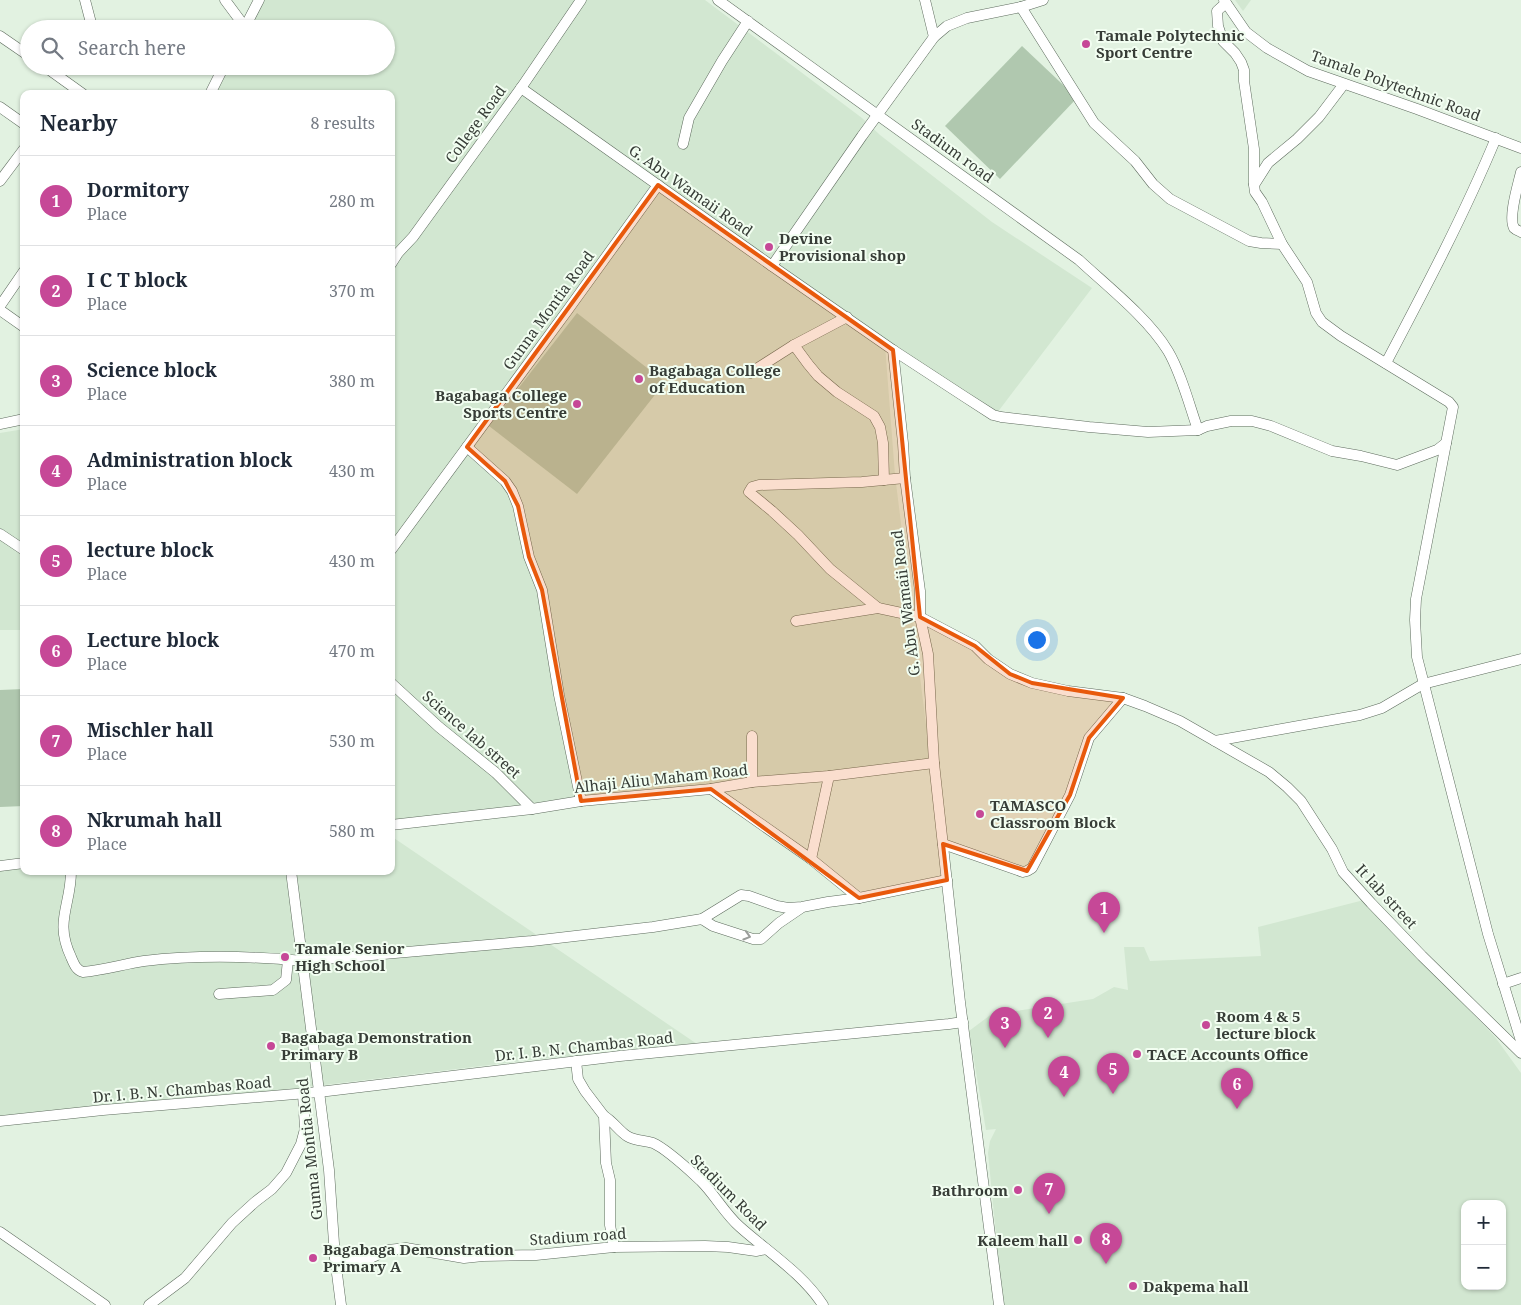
<!DOCTYPE html>
<meta charset="utf-8">
<style>
:root{--surface:#fff;--page:#f2f2f3;--text:#1f2937;--muted:#747a83;--line:#e0e1e3;--accent:#c64897}
body{margin:0;font-family:"Noto Serif",serif;background:var(--page);color:var(--text)}
.controls{position:absolute;right:15px;bottom:15px;display:grid;overflow:hidden;border-radius:10px;box-shadow:0 1px 4px #0004}
.controls button{width:45px;height:45px;display:grid;place-items:center;padding:0;border:0;border-bottom:1px solid var(--line);background:var(--surface);color:var(--text);font:25px sans-serif}
.you{position:absolute;left:1036px;top:639px;width:18px;height:18px;margin:-12px;border:4px solid #fff;border-radius:50%;background:#1a73e8;box-shadow:0 0 0 8px #1a73e833}
.badge{display:grid;place-items:center;width:32px;height:32px;border-radius:50%;background:var(--accent);color:#fff;font-size:16px;font-weight:700}
.pin{position:absolute;translate:-50% -41px;filter:drop-shadow(0 1px 2px #0008)}
.pin::after{content:'';position:absolute;top:26px;width:18px;height:15px;background:inherit;clip-path:polygon(0 0,100% 0,50% 100%)}
.list{margin:0;padding:0;list-style:none}
h2{display:flex;justify-content:space-between;align-items:center;height:65px;margin:0;padding:0 20px;font-size:21px}
h2 small{font-size:16px;font-weight:400;color:var(--muted)}
.list li{display:grid;grid-template-columns:32px 1fr auto;gap:15px;align-items:center;box-sizing:border-box;height:90px;padding:0 20px;border-top:1px solid var(--line)}
.list b{display:block;font-size:19px;white-space:nowrap}
.list p{margin:0;font-size:16px;white-space:nowrap;color:var(--muted)}
.list em{font-size:16px;font-style:normal;color:var(--muted)}
.icon{flex:none;width:28px;height:28px;fill:none;stroke:currentColor;stroke-width:2;stroke-linecap:round;stroke-linejoin:round}
.map{position:relative;flex:none;width:1521px;height:1305px;overflow:hidden}
.search{position:absolute;background:var(--surface);box-shadow:0 1px 4px #0004;left:20px;top:20px;width:375px;height:55px;display:flex;align-items:center;gap:12px;box-sizing:border-box;padding:0 18px;border-radius:28px;color:var(--muted);font-size:19px}
.panel{position:absolute;background:var(--surface);box-shadow:0 1px 4px #0004;left:20px;top:90px;width:375px;height:785px;border-radius:10px}
.map>svg:first-child{display:block}
.built{fill:#d2e7d1;fill-rule:evenodd}
.green{fill:#b0c8af}
.lines{fill:none;stroke-linecap:round;stroke-linejoin:round}
.minor-casing{stroke:#5d6b5d;stroke-width:11}
.minor{stroke:#fff;stroke-width:10}
.oneway{stroke:#9b9e9b}
.marked{fill:#e8590c;fill-opacity:0.2;stroke:#e8590c;stroke-width:4;stroke-linejoin:round}
.poi-dot{fill:#c64897;stroke:#f2fef1;stroke-width:2}
.labels{text-anchor:middle;dominant-baseline:central;stroke-width:4;stroke-linejoin:round;paint-order:stroke}
.poi-label{font-size:15px;font-weight:bold;fill:#373d37;stroke:#f2fef1;text-anchor:start}
.street-label{font-size:15px;fill:#373d37;stroke:#f2fef1}
</style>
<div class="map">
<svg width="1521" height="1305" viewBox="0 0 1521 1305">
<rect width="100%" height="100%" fill="#e2f2e1"/>
<!-- built -->
<g class="built">
<path d="M262,0H705L862,118L880,135L992,222L1092,288L997,413L885,345L895,475L930,757L921,763L391,821V94H212L226,66H386V29H247Z"/>
<path d="M1235,0H1251L1243,11Z"/>
<path d="M24,429V630H0V433Z"/>
<path d="M391,836L697,1044L530,1060L274,1091L0,1117V869L24,866V871H391Z"/>
<path d="M1364,900L1495,1037L1521,1073V1305H1003L988,1153L990,1141L996,1129L986,1130L969,1031L993,1013L1009,1012L1093,999L1114,987L1128,990L1124,947H1144L1150,961L1261,956L1258,927ZM1465,1204H1502V1286H1465Z"/>
</g>
<!-- green -->
<g class="green">
<path d="M1022,46L1077,98L1000,179L945,126Z"/>
<path d="M577,313L665,382L577,494L489,426Z"/>
<path d="M24,689V806L0,807V690Z"/>
</g>
<g class="lines">
<defs>
<g id="minor">
<path d="M85,0L91,23L87,29"/>
<path d="M225,0L245,27"/>
<path d="M718,0L1079,260C1107,286 1148,318 1168,351C1181,373 1189,404 1198,430"/>
<path d="M925,0L934,37"/>
<path d="M1224,0L1246,32L1267,48L1308,71L1417,109L1521,148"/>
<path d="M1226,3L1217,11L1218,26L1223,41L1235,53L1241,62L1244,70V81L1254,149V184"/>
<path d="M1021,7L1094,123L1135,161L1153,184L1170,199L1249,241L1261,243L1282,244"/>
<path d="M244,29L259,0"/>
<path d="M0,36L29,56"/>
<path d="M44,66L83,94"/>
<path d="M1344,84L1319,117L1297,139L1268,163L1254,185L1255,192L1262,202L1282,244L1307,282L1316,313L1322,322L1341,336L1449,402L1453,407L1416,599L1415,620L1417,657L1488,934L1521,1041"/>
<path d="M521,88L772,266L893,350L903,443L905,478L920,591V617L928,654L934,763L960,1002L999,1305"/>
<path d="M210,94L224,66"/>
<path d="M0,107L24,124"/>
<path d="M683,144L689,118L722,61L748,21"/>
<path d="M1521,172C1518,185 1508,217 1514,228C1516,230 1519,231 1521,232"/>
<path d="M0,181L24,149"/>
<path d="M391,264L398,253L413,237L521,88L581,0"/>
<path d="M772,266L862,136L934,37L947,26L967,18L1021,7L1043,0"/>
<path d="M0,306L24,271"/>
<path d="M0,310L24,327"/>
<path d="M847,317L794,345L808,364L818,376L837,392L874,416L880,427L883,443L884,480"/>
<path d="M893,350L965,397L993,415L1001,417L1089,427L1148,432L1198,430L1207,426L1231,421H1252L1271,426L1332,451L1361,456L1397,465L1437,450L1446,443"/>
<path d="M1386,363C1425,289 1464,215 1496,138"/>
<path d="M750,373L794,345"/>
<path d="M0,424L24,419"/>
<path d="M467,447L505,481L512,491L518,506L529,557L542,590L559,695L581,801"/>
<path d="M0,534L24,550"/>
<path d="M391,550L567,311L658,185"/>
<path d="M878,608L830,569L798,535L772,511L749,492L752,487L759,485L862,482L905,478"/>
<path d="M796,621L878,608L920,617L975,646L988,659L1010,674L1032,683L1068,691L1123,698L1145,706L1180,721L1269,772L1287,787L1301,801L1332,849L1343,872L1371,903L1422,956L1521,1053"/>
<path d="M391,683L439,727L496,773L532,809"/>
<path d="M752,736V782"/>
<path d="M1215,741L1360,715L1382,708L1423,684L1521,659"/>
<path d="M711,789L811,859L859,898"/>
<path d="M391,825L532,809L581,801L711,789L752,782L829,776L934,763"/>
<path d="M943,844L1023,872L1027,871L1032,868L1070,795L1089,738L1123,698"/>
<path d="M811,859L829,776"/>
<path d="M0,866L24,863"/>
<path d="M71,871C71,906 54,921 71,957C74,964 76,970 83,972C104,970 124,964 144,961C196,955 251,956 303,961L532,941L653,927L702,919L741,895L749,896L777,906L788,908L802,907L828,902L859,898L947,880"/>
<path d="M291,871L329,1170L335,1258L341,1305"/>
<path d="M702,919L713,926L753,939H761L779,923L801,908"/>
<path d="M1503,984L1521,978"/>
<path d="M219,994L273,990L286,980L288,960"/>
<path d="M576,1061L578,1079L585,1091L604,1116L606,1163L610,1180V1225L614,1247"/>
<path d="M604,1116C613,1121 619,1131 627,1136C635,1141 644,1140 653,1143C667,1149 689,1170 701,1181C715,1195 725,1214 740,1227C768,1252 802,1273 823,1305"/>
<path d="M0,1121L103,1110L319,1092L620,1056L949,1024L963,1022"/>
<path d="M0,1232L105,1305"/>
<path d="M335,1258L364,1261L388,1250L406,1248L464,1258L483,1256L536,1255L614,1247L705,1246L728,1247L756,1251L766,1249"/>
<path d="M149,1305L185,1278L232,1223L255,1202L272,1189L286,1173L301,1144L305,1129L303,1094"/>
</g>
</defs>
<!-- minor casing -->
<use href="#minor" class="minor-casing"/>
<!-- minor -->
<use href="#minor" class="minor"/>
</g>
<!-- one-way arrows -->
<defs><path id="oneway-chevron" d="M-2-3.5L2.5 0L-2 3.5" fill="none" stroke-width="1.6" stroke-linecap="round" stroke-linejoin="round" transform="scale(1.25)"/></defs>
<use class="oneway" href="#oneway-chevron" transform="translate(747 936) rotate(17)"/>
<!-- marked area -->
<path class="marked" d="M658,185L893,350L920,617L975,646L1010,674L1032,683L1123,698L1089,738L1070,795L1027,871L943,844L947,880L859,898L711,789L581,801L542,590L529,557L518,506L505,481L467,447Z"/>
<!-- markers -->
<g class="poi-dot">
<circle cx="1086" cy="44" r="5"/>
<circle cx="769" cy="247" r="5"/>
<circle cx="639" cy="379" r="5"/>
<circle cx="577" cy="404" r="5"/>
<circle cx="980" cy="814" r="5"/>
<circle cx="285" cy="957" r="5"/>
<circle cx="1206" cy="1025" r="5"/>
<circle cx="271" cy="1046" r="5"/>
<circle cx="1137" cy="1054" r="5"/>
<circle cx="1018" cy="1190" r="5"/>
<circle cx="1078" cy="1240" r="5"/>
<circle cx="313" cy="1258" r="5"/>
<circle cx="1133" cy="1286" r="5"/>
</g>
<g class="labels">
<!-- poi labels -->
<g class="poi-label">
<text x="1096" y="35">Tamale Polytechnic<tspan x="1096" dy="17">Sport Centre</tspan></text>
<text x="779" y="238">Devine<tspan x="779" dy="17">Provisional shop</tspan></text>
<text x="649" y="370">Bagabaga College<tspan x="649" dy="17">of Education</tspan></text>
<text x="567" y="395" text-anchor="end">Bagabaga College<tspan x="567" dy="17">Sports Centre</tspan></text>
<text x="990" y="805">TAMASCO<tspan x="990" dy="17">Classroom Block</tspan></text>
<text x="295" y="948">Tamale Senior<tspan x="295" dy="17">High School</tspan></text>
<text x="1216" y="1016">Room 4 &amp; 5<tspan x="1216" dy="17">lecture block</tspan></text>
<text x="281" y="1037">Bagabaga Demonstration<tspan x="281" dy="17">Primary B</tspan></text>
<text x="1147" y="1054">TACE Accounts Office</text>
<text x="1008" y="1190" text-anchor="end">Bathroom</text>
<text x="1068" y="1240" text-anchor="end">Kaleem hall</text>
<text x="323" y="1249">Bagabaga Demonstration<tspan x="323" dy="17">Primary A</tspan></text>
<text x="1143" y="1286">Dakpema hall</text>
</g>
<!-- street labels -->
<g class="street-label">
<text transform="translate(1396 85) rotate(20)">Tamale Polytechnic Road</text>
<text transform="translate(475 124) rotate(-54)">College Road</text>
<text transform="translate(953 150) rotate(36)">Stadium road</text>
<text transform="translate(691 190) rotate(35)">G. Abu Wamaii Road</text>
<text transform="translate(548 310) rotate(-54)">Gunna Montia Road</text>
<text transform="translate(905 603) rotate(-97)">G. Abu Wamaii Road</text>
<text transform="translate(472 734) rotate(41)">Science lab street</text>
<text transform="translate(661 778) rotate(-6)">Alhaji Aliu Maham Road</text>
<text transform="translate(1387 896) rotate(47)">It lab street</text>
<text transform="translate(584 1046) rotate(-6)">Dr. I. B. N. Chambas Road</text>
<text transform="translate(182 1089) rotate(-5)">Dr. I. B. N. Chambas Road</text>
<text transform="translate(309 1149) rotate(-96)">Gunna Montia Road</text>
<text transform="translate(729 1192) rotate(45)">Stadium Road</text>
<text transform="translate(578 1236) rotate(-4)">Stadium road</text>
</g>
</g>
</svg>
<div class="controls">
<button>+</button>
<button>−</button>
</div>
<div class="you"></div>
<div class="pin badge" style="left:1104px;top:933px">1</div>
<div class="pin badge" style="left:1048px;top:1038px">2</div>
<div class="pin badge" style="left:1005px;top:1048px">3</div>
<div class="pin badge" style="left:1064px;top:1097px">4</div>
<div class="pin badge" style="left:1113px;top:1094px">5</div>
<div class="pin badge" style="left:1237px;top:1109px">6</div>
<div class="pin badge" style="left:1049px;top:1214px">7</div>
<div class="pin badge" style="left:1106px;top:1264px">8</div>
<div class="search"><svg class="icon" aria-label="search" viewBox="0 0 24 24"><circle cx="10" cy="10" r="6"/><path d="M15 15l6 6"/></svg>Search here</div>
<section class="panel">
<h2>Nearby<small>8 results</small></h2>
<ul class="list">
<li><span class="badge">1</span><div><b>Dormitory</b><p>Place</p></div><em>280 m</em></li>
<li><span class="badge">2</span><div><b>I C T block</b><p>Place</p></div><em>370 m</em></li>
<li><span class="badge">3</span><div><b>Science block</b><p>Place</p></div><em>380 m</em></li>
<li><span class="badge">4</span><div><b>Administration block</b><p>Place</p></div><em>430 m</em></li>
<li><span class="badge">5</span><div><b>lecture block</b><p>Place</p></div><em>430 m</em></li>
<li><span class="badge">6</span><div><b>Lecture block</b><p>Place</p></div><em>470 m</em></li>
<li><span class="badge">7</span><div><b>Mischler hall</b><p>Place</p></div><em>530 m</em></li>
<li><span class="badge">8</span><div><b>Nkrumah hall</b><p>Place</p></div><em>580 m</em></li>
</ul>
</section>
</div>
